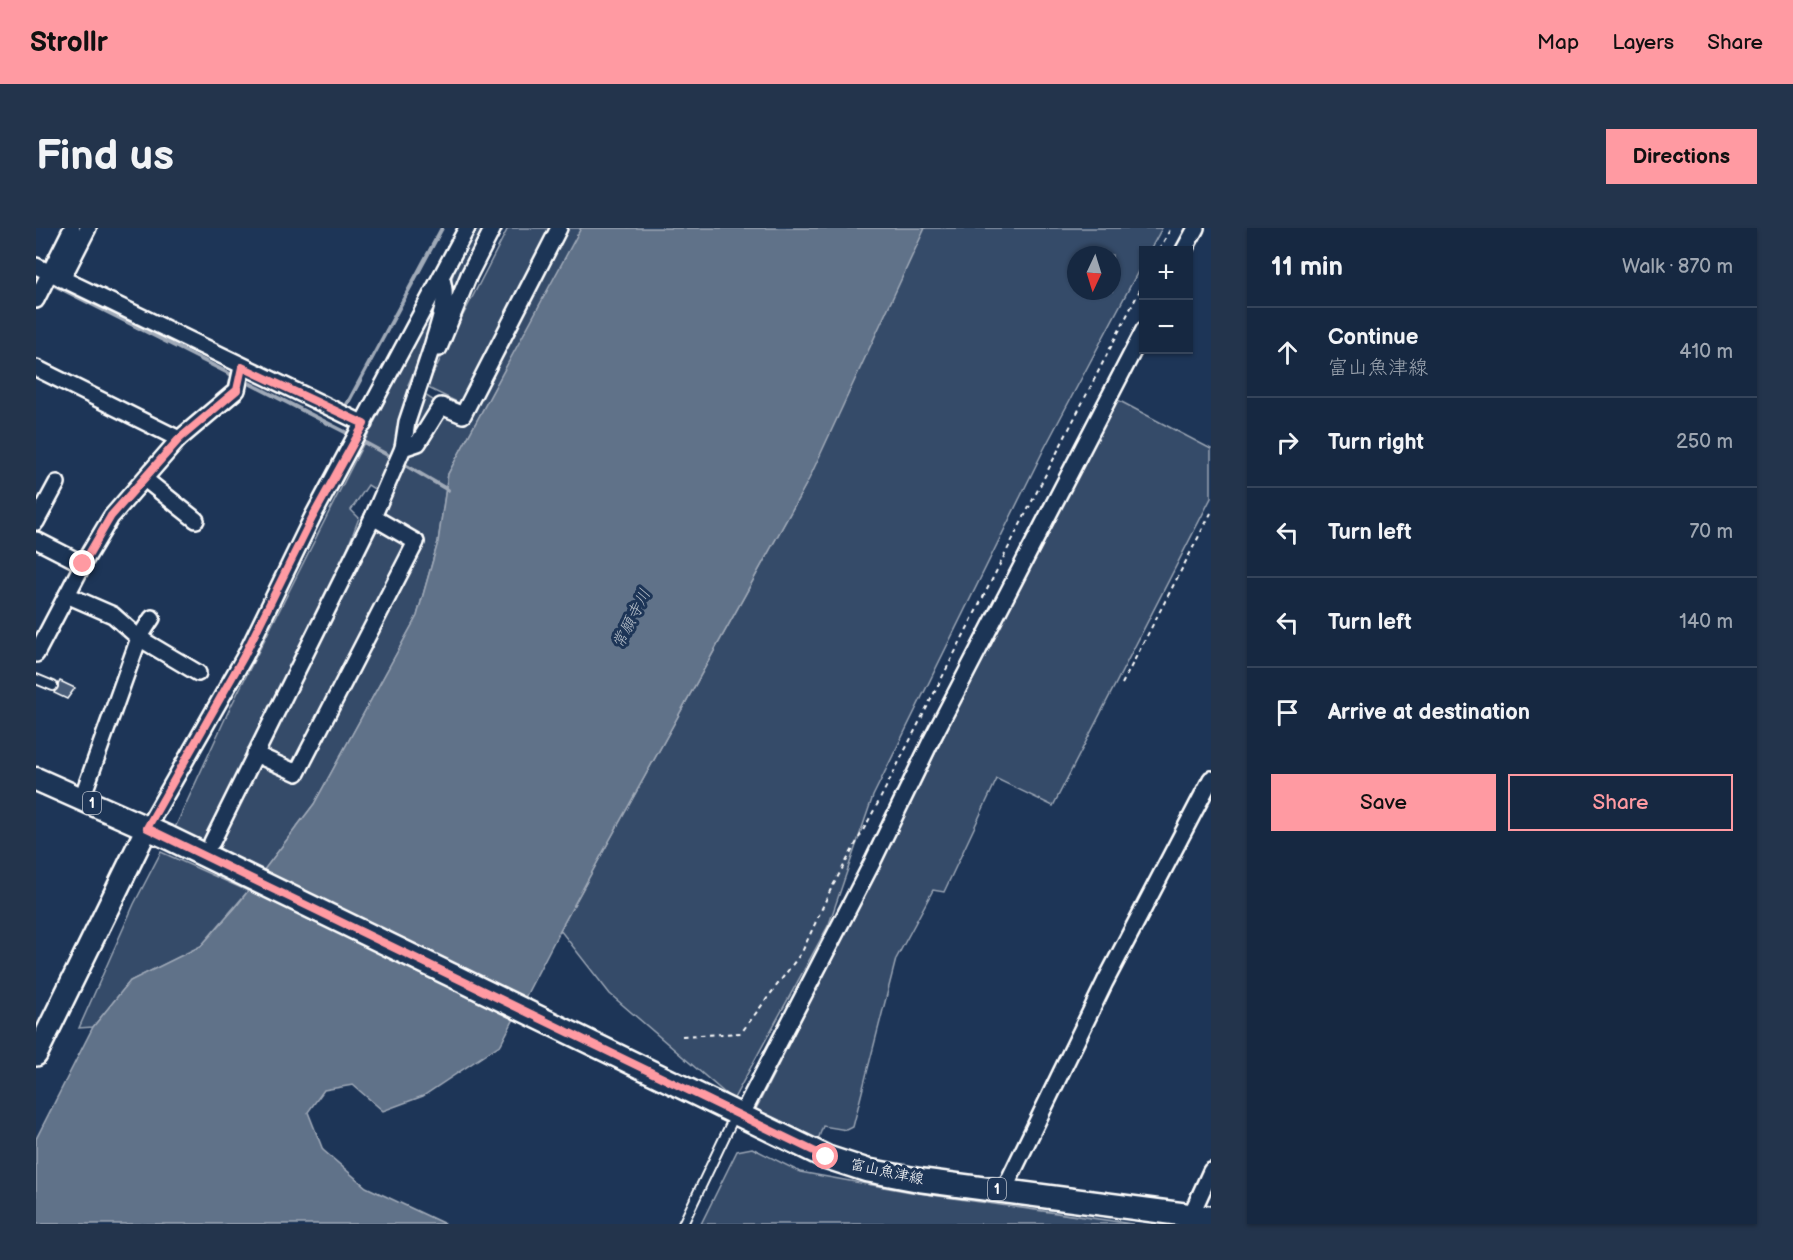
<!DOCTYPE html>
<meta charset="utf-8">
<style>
:root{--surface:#162841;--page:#23344c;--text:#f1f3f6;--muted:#9ea6b1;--line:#35445a;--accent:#ff9aa2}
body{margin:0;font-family:"Balsamiq Sans","Klee One",sans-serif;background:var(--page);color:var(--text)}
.controls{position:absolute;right:18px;top:18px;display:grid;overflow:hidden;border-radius:0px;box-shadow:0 2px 4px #0004}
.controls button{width:54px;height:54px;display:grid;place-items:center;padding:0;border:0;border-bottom:2px solid var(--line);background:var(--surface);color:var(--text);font:30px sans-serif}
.compass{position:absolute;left:1031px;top:18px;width:54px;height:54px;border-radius:50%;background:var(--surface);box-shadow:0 2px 4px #0004;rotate:184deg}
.stop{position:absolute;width:18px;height:18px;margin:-14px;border:4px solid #ff9aa2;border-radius:50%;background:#fff}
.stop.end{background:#ff9aa2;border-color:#fff;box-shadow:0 2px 6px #0008}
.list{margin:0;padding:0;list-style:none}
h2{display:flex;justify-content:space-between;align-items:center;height:78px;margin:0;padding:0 24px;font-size:26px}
h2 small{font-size:20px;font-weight:400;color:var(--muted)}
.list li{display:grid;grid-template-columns:39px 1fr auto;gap:18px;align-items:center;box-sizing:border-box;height:90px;padding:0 24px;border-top:2px solid var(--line)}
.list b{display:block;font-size:22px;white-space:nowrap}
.list p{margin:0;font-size:20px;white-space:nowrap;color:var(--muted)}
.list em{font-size:20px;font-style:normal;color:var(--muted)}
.actions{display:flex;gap:12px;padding:18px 24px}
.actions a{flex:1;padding:14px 0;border:2px solid var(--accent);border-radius:0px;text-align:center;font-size:21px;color:var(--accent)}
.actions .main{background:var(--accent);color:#111}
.icon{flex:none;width:33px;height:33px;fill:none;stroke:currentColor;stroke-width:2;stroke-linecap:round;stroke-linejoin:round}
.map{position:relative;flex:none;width:1175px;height:996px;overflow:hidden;border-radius:0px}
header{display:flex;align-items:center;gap:36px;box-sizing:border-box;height:84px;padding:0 30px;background:var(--accent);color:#111}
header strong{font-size:28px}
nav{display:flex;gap:33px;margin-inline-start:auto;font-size:21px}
.intro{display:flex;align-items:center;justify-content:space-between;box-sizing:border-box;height:144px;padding:0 36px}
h1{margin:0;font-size:42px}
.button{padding:15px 27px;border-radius:0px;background:var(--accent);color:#111;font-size:21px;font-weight:700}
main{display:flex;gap:36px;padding:0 36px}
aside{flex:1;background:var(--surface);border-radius:0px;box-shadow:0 2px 4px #0004}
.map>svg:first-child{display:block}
.green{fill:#364b69;stroke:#9aa5b4;stroke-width:1.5;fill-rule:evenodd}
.water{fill:#617289;stroke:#a0aab8;stroke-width:1.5}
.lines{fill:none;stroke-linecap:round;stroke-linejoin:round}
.stream{stroke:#a0aab8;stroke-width:4}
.building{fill:#4a5d79;stroke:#fff;stroke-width:1.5}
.lane-casing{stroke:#fff;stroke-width:12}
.street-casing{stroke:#fff;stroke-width:20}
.secondary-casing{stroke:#fff;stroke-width:26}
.primary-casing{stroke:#fff;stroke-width:27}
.path{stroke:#fff;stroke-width:2;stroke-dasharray:4.5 4.5;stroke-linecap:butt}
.lane{stroke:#1d3557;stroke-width:8}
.street{stroke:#1d3557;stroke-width:15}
.secondary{stroke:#1d3557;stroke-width:21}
.primary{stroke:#1d3557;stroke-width:22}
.route{stroke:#ff9aa2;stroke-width:8}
.labels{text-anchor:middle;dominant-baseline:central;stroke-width:6;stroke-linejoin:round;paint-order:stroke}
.shield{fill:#1d3557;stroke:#bbc2cd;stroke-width:1.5}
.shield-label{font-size:14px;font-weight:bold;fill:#fff}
.street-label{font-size:15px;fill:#fff;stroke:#1d3557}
.water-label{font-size:16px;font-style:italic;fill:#b8c0ca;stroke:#1d3557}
</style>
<header>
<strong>Strollr</strong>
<nav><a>Map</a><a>Layers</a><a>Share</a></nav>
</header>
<div class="intro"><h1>Find us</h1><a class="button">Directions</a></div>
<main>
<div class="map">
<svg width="1175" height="996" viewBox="0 0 1175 996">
<rect width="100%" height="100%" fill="#1d3557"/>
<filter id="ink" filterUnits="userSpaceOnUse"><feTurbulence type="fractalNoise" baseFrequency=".0167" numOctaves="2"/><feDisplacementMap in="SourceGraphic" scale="12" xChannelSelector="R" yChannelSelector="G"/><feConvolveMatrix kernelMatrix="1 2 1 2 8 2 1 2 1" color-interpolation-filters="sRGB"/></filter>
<g filter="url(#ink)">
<!-- green -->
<g class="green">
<path d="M439,0H453L405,100L418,42Z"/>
<path d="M472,0H517L425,176L390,159Z"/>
<path d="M529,0H546L412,246L402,314L381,388L278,576L225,646L182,623L222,534L264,551L388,309L345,285L351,269L332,257L315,282L323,290L297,358L166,616L138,602L193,482L402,68L394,106L372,157L428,191Z"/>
<path d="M888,0H1126L1114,22H1108L1107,34L1008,221L837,568L793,696L697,872L574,766L524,702L769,258ZM1040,27H1076V63H1040Z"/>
<path d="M1078,170L1175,221V270L1017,578L961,551L908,664L897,662L860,731L817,899L811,902L787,898L780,917L717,887Z"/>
<path d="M339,301L373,319L261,539L225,523Z"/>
<path d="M125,624L212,663L165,718L94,753L57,799L43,800L98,676Z"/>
<path d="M716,920L764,944L875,964L1097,996H665L701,923Z"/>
</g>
<!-- water -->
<path class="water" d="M545,0H889L773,251L524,702L465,816L387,868L347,883L317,857L288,862L272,884L287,922L330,959L409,996H0V911L57,799L94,753L165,718L199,680L278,576L381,388L402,314L412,246Z"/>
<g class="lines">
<!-- stream -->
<g class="stream">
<path d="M14,55L200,149"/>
<path d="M207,152L315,207"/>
<path d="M308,182L406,0"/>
<path d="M322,211L357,230"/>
<path d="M364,234L412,262"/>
</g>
</g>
<!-- building -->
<path class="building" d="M24,453L39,460L31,471L18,465Z"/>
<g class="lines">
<defs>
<g id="lane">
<path d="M0,451L17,458"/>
<path d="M647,996L699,887"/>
</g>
<g id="street">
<path d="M1148,22L1160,0"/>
<path d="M0,38L328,196"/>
<path d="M405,49C414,71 402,96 396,119L403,120L433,47L457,0"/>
<path d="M26,51L52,0"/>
<path d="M0,72L36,0"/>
<path d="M0,140L143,211"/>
<path d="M367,220L371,194L396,119"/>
<path d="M110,252L160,292"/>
<path d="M337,289L367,220L382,215L405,178L427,187L523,0"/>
<path d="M0,294L21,255"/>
<path d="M0,312L47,336"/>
<path d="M31,367L77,387L103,410L162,445"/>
<path d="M0,426L47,336L75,289L143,211L201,162L206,139"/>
<path d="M46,570L103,410L116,390"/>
<path d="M111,600L209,428L276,290L431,0"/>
<path d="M176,614L337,289L380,314L261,545L219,526"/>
<path d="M704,890L836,635L895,513L1108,102"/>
<path d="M968,962L1069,754L1175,551"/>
<path d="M1155,987L1175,943"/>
</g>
<path id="secondary" d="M0,827L111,600"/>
<path id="primary" d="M0,551L131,609L790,929L830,942L883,952L1175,990"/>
</defs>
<!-- lane casing -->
<use href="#lane" class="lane-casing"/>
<!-- street casing -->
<use href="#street" class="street-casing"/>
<!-- secondary casing -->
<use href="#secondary" class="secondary-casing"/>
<!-- primary casing -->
<use href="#primary" class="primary-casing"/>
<!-- path -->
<g class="path">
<path d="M1123,22L1135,0"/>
<path d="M1086,456L1175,285"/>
<path d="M646,808L705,805L766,724L794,663L842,575L1108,54"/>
</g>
<!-- lane -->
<use href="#lane" class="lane"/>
<!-- street -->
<use href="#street" class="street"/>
<!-- secondary -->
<use href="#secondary" class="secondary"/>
<!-- primary -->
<use href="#primary" class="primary"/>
</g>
</g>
<g class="lines" filter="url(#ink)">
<!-- route -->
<path class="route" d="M47,336L75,288L143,211L201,162L206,139L328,196L276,290L208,428L111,600L790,929"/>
</g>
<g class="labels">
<!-- shield labels -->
<g class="shield">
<rect x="47" y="564" width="18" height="22" rx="4.5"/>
<rect x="952" y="950" width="18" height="22" rx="4.5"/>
</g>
<g class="shield-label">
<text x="56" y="575">1</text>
<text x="961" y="961">1</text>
</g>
<!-- street labels -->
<g class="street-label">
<text transform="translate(851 944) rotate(12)">富山魚津線</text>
</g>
<!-- water labels -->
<g class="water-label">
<text transform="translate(596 391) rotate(-63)">常願寺川</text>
</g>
</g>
</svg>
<div class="controls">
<button>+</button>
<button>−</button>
</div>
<svg class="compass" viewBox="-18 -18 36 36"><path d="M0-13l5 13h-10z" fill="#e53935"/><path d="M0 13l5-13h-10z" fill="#9ea6b1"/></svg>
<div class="stop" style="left:790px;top:929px"></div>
<div class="stop end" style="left:47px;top:336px"></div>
</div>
<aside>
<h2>11 min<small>Walk · 870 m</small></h2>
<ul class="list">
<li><svg class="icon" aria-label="ahead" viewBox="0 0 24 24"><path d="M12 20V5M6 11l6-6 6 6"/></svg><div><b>Continue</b><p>富山魚津線</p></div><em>410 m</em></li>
<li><svg class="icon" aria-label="right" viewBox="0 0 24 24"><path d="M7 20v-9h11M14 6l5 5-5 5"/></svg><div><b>Turn right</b></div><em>250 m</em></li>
<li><svg class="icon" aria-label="left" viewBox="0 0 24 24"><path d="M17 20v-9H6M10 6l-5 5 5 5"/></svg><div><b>Turn left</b></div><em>70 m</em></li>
<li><svg class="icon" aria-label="left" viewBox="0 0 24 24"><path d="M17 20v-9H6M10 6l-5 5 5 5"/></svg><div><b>Turn left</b></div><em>140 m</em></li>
<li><svg class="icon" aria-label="arrive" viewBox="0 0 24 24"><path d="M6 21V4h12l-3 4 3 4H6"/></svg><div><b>Arrive at destination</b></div></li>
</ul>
<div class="actions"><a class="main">Save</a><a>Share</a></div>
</aside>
</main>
